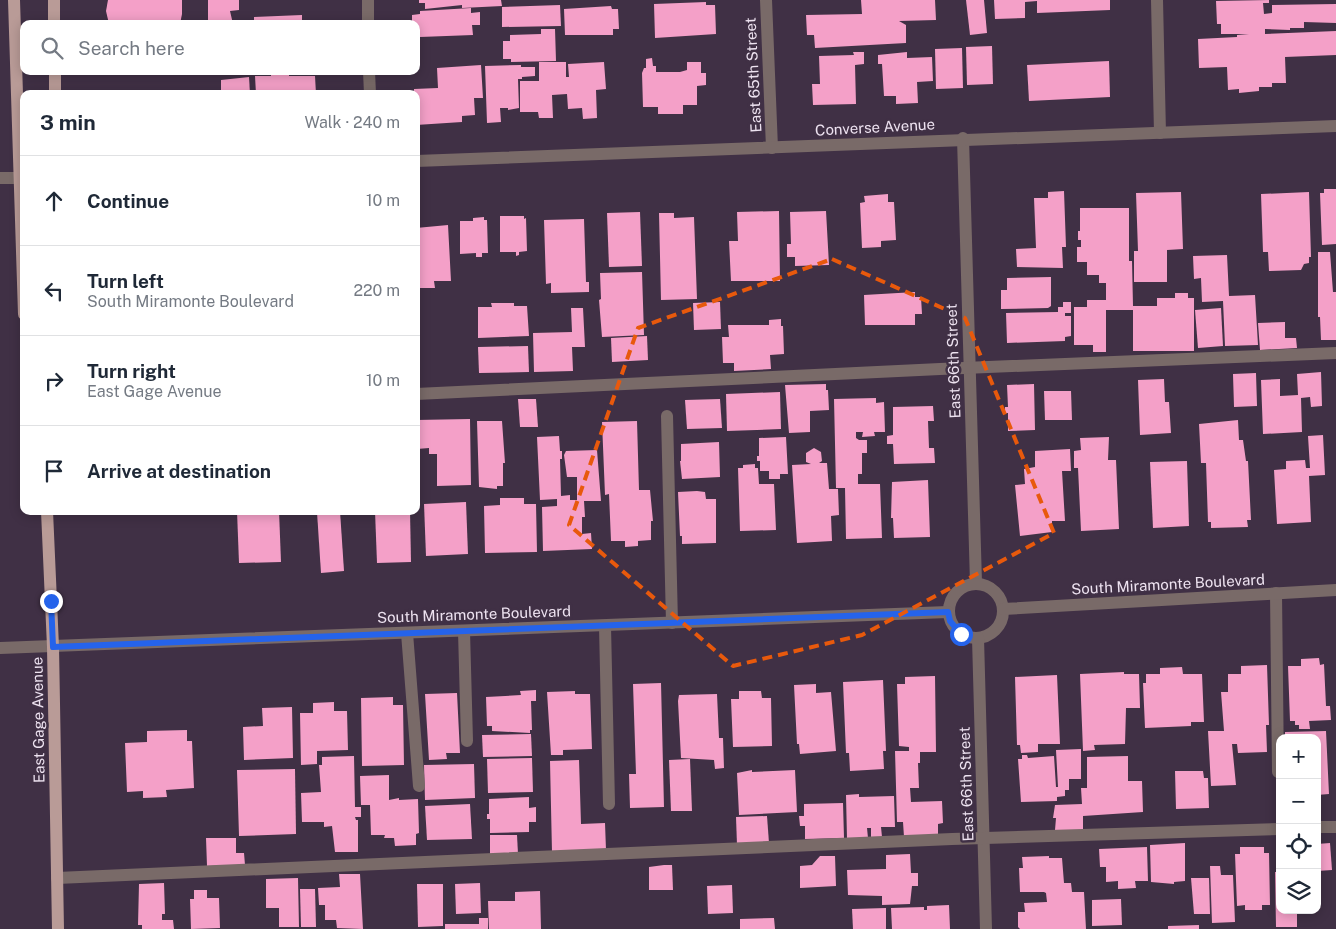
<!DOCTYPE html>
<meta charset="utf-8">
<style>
:root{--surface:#fff;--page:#f2f2f3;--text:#1f2937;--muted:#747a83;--line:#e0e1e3}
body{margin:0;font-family:"Public Sans",sans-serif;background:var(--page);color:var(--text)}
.controls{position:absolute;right:15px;bottom:15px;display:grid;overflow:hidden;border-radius:10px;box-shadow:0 2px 12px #0003}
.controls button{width:45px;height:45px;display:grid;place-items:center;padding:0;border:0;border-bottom:1px solid var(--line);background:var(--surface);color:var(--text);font:25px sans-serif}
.stop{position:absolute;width:15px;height:15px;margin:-11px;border:4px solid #2563eb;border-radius:50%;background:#fff}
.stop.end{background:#2563eb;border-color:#fff;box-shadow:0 1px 5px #0008}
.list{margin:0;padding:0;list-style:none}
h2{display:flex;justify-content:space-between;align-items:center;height:65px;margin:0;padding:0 20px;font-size:21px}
h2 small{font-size:16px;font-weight:400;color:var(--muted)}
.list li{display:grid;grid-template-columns:32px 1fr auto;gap:15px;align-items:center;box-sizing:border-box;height:90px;padding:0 20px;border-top:1px solid var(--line)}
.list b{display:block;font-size:19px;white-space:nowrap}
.list p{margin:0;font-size:16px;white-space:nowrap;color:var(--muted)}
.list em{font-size:16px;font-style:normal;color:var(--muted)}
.icon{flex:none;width:28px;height:28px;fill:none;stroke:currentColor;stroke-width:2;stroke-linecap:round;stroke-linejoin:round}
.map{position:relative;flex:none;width:1336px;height:929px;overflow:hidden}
.search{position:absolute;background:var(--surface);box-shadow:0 2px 12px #0003;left:20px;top:20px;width:400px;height:55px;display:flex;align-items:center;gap:12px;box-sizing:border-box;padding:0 18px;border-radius:10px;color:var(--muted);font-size:19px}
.panel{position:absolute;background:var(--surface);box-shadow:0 2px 12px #0003;left:20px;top:90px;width:400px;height:425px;border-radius:10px}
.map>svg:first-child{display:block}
.building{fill:#f4a0c8}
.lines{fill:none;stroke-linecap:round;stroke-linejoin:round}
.minor{stroke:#796a68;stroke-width:12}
.major{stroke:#b99b97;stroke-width:12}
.route{stroke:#2563eb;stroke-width:6}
.marked{fill:none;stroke:#e8590c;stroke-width:4;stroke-dasharray:10 6;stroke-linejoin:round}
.labels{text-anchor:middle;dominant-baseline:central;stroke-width:5;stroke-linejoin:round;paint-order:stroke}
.street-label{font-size:15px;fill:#ede2f0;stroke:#403045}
</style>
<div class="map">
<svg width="1336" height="929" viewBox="0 0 1336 929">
<rect width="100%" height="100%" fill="#403045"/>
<!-- building -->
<g class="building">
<path d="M108,0H182V14L180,24H109L106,11Z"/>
<path d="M208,0H239V10L230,11L233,24H208Z"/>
<path d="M419,0H501L502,6L462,8V5L425,9V3H419Z"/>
<path d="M861,0H935L936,20L899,21L906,25V43L815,48L814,35H807L806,15L862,14Z"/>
<path d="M966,0H984L987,33L970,35Z"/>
<path d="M994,0H1110V10L1037,13V1L1025,2V18L995,19Z"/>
<path d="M1269,0V3H1263L1264,14L1272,13V5L1336,4V23L1304,22V28H1290V30L1265,29V34L1336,31V55L1285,57L1286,83H1272V87H1259V91L1239,93V89L1228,90L1227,67L1199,68L1198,39L1237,37V35L1249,34H1221V24H1217L1216,1Z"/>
<path d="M706,2V5H715L716,34L655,38L654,4Z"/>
<path d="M560,5L561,26L502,27V7Z"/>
<path d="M611,6L612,9H618L619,29H613V35H565L564,9Z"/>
<path d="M471,8V13L480,12V25H472L473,35L420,37V33H416V24H412V15L420,14V11Z"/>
<path d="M302,15V24H254V17Z"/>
<path d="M541,29H555L556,61L511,62V59H503V41H510V35L541,34Z"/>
<path d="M992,46L993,84L967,85L966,47Z"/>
<path d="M962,48L963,88L936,89L935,49Z"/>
<path d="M853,52H864V64L855,65L856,104L813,105L812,84H820L819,56L854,55Z"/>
<path d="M907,52V58L932,57L933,81L917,82L918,103L896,104V96H884L882,64H878V55Z"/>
<path d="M652,58L653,66H656V72H680L687,70V62H701V73H706V85L697,86V105H683V114H658V107H643L642,73L644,68H646V59Z"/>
<path d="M1109,61L1110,97L1029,101L1027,65Z"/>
<path d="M539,62H566V77H569L568,64L604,62L606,89L596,90L597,118L583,119L582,108L568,109L567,94L552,95L553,118H539L538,112H520V81H539Z"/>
<path d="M481,65L483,98H474L475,115L462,116V122L416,125V94H414V89L438,88L437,68Z"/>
<path d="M521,65V67H535V76L522,77V79H518L519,108L508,110V108H500L501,122L487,123L485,66Z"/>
<path d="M243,71L289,72V76H315L316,94H256L255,76H271V73L243,74Z"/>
<path d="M249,77L250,94H221V80Z"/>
<path d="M1324,189H1336V244L1322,245L1320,193H1324Z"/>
<path d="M1064,191L1066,247H1062L1063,268L1017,267L1016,249L1036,248L1034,198H1048V192Z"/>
<path d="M1181,192L1183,249L1167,250V282H1134V251H1138L1136,193Z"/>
<path d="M1309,192L1311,257H1309V263L1304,264L1301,270L1269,271L1268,252H1263L1261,194Z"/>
<path d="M888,194V202H894L896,240L881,241V247L862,248L860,203L865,202L864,196Z"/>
<path d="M1080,208H1129V261H1132L1133,306H1157V298H1175V293H1188V298H1194V351H1133V310H1106V352H1093V345H1074V307H1087V300H1106V283H1099V275H1087V262H1077V247H1081V240H1078V231H1080Z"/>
<path d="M779,211L780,281H731L729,241H738L737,212Z"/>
<path d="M826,211L829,265L795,266V257H787V244H791L790,212Z"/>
<path d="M640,212L642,266L609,267L607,213Z"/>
<path d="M659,213H674V218L694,217L697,299L661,300Z"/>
<path d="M500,216H524V219L526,218L527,251L519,252V255L516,256V252H500Z"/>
<path d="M484,217V220H487L488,253H482V257H476V253L460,254V221H473V218Z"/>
<path d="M584,219L586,282H589V292L551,293V283L546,284L544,220Z"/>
<path d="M448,225L451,281H434L435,288H416V228Z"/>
<path d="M1318,252H1330L1333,292H1336V340H1321L1320,317H1318Z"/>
<path d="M1227,255L1229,296L1255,295L1258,345L1225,346L1223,301L1202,302L1201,278L1194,279L1193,256Z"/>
<path d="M642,272L644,335L602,337L599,300L601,299L600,273Z"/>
<path d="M1051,277V306L1048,308L1001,309V290H1007V278Z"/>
<path d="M915,292V297H921L922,314H915V325H865L864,295Z"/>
<path d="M720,302L721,329L694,330L693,303Z"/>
<path d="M1063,302H1071V313H1065V316H1071V336L1065,337V341L1007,343L1006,313L1058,312V307H1063Z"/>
<path d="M491,303H514V306H527L529,336L478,338V307H492Z"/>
<path d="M571,308H583L585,347H572L573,371L534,372L533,333L572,332Z"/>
<path d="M1221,308L1223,346L1198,348L1195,310Z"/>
<path d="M781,319V326H783L784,354L770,355L771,369L734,371V363H723L722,337H729L728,325H769V320Z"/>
<path d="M1285,322V338H1296L1297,348L1260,350L1258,323Z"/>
<path d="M647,336L648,360L612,362L611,338Z"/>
<path d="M528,346L529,372L479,373L478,347Z"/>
<path d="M1321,372L1322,406L1311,407L1310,397L1301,398L1302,432L1263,434L1261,380L1280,379V396L1298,395L1297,374Z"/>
<path d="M1256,373L1257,406L1234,407L1233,374Z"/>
<path d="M1164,379L1165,402H1169L1171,433L1140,435L1138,380Z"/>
<path d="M826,384V390H828L829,410L810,411V432L789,433L785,385Z"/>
<path d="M1034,384L1035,430L1008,431V413H1005V407H1008L1007,385Z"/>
<path d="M1044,391H1071L1072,420H1045Z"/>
<path d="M780,392L781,429L727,431L726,394Z"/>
<path d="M876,398V403L884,402L885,432H874L875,436L862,437L863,432H856V438L859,440H867V453H862V474H858V484H880L882,538L846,539L845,488H836L834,399Z"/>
<path d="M518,399H536L538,427H520Z"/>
<path d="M720,399L722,428L687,429L685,400Z"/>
<path d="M933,406L934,421H928L929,448H934L935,463L894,464L893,444H887V436L893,435V407Z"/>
<path d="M470,419L471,485L437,486V454H429V448L417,449L416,420Z"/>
<path d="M1238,420L1239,440H1243L1246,461H1248L1251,520H1247L1248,527L1211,528V522H1208L1206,463H1201L1199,424Z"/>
<path d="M477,421H502L505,463H503V486H497V489L479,487Z"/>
<path d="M637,421L639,490H650L653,521H651V540L638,541V546L625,547V541H611L609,494L605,495L602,422Z"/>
<path d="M1323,435L1325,475L1309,476L1311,522L1277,524L1274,470L1286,469V461L1305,460L1306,468H1310L1308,436Z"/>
<path d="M559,436L560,451H562V459H560L561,496L570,495V500H577V477H567L564,455L566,451L597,450L601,501H584L585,517H582V534L591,533L592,549L543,551L542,507L557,506V499L540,500L537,437Z"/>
<path d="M786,437L788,474H780V479H769V471H760V461H757V456H759V438Z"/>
<path d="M1109,437L1108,460H1116L1119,529L1081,531L1078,468H1074V451L1081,450L1080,438Z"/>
<path d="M719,442L720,477L682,479L680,461H681V444Z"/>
<path d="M814,448L821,452L822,461L819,463H827L829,489H838L839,515L831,516L832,541L797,543L792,465L811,464L806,462V453Z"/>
<path d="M1070,449L1071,471H1062L1065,521H1052V532L1020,536L1015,485L1025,484L1024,469L1035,467V451Z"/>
<path d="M1187,461L1189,526L1153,528L1150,462Z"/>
<path d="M755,464V468H758L759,484H774L776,530L740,531L738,468H743V465Z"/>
<path d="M928,480L930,537L894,538L893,518H891L892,482Z"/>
<path d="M697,491L705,492L706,499H716V543L682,544V536H680L678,492Z"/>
<path d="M500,498H524V504H536L537,552L485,553L484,506L500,505Z"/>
<path d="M466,502L468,554L426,556L424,504Z"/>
<path d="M237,511H279L281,562L239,563Z"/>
<path d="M340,511L344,571L321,573L317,512Z"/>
<path d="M375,511H410L411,562L377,563Z"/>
<path d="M1319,658L1320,665L1324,664L1326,706H1330L1331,720L1309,721L1310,729H1299V725H1295V721H1290L1288,666H1301V659Z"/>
<path d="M1267,665L1269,725H1266L1267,752L1238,753L1237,744H1232L1236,785L1211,786L1208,731H1224L1221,692H1228V674H1241V666Z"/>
<path d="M1182,667L1183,674H1202L1204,722H1191V726L1145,728L1143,683H1146V674H1160V668Z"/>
<path d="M1124,672V674H1139L1140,708H1126L1125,744L1094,745L1095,750L1083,751L1080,674Z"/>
<path d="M1057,675L1060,744H1038V752L1021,753L1020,745H1017L1015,677Z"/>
<path d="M935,676L936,752H920V763H918L919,788H910L911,802L942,801L943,823L938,824V836L904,837L903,822H897L895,751H909V747L899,746L897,684H905V677Z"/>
<path d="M883,680L886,751H883L884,769L850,771L849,753H846L843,682Z"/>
<path d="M661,683L664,807L630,808L629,774H636L633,684Z"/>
<path d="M816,684V693L831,692L836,751L800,754L799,744H797L794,685Z"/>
<path d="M536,690V701H531L532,730H530V733L492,731V726H487L486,697L521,695L520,691Z"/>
<path d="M575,691V694H590L592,749L563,750V755H551L547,692Z"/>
<path d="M739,691H761L762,698H771L772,746L733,747L731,699H739Z"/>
<path d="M457,693L460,753H446L447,759L429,760L425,694Z"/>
<path d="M717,694L719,738H723L724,768L715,769L714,760L681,758L678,701L679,695Z"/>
<path d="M393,697V705H403L404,765L362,766L361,698Z"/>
<path d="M334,702V711H347L348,750L317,751V764L301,765L300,713H313V703Z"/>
<path d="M292,707L293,758L244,760L243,727L263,726L262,708Z"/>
<path d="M187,730V741H192L194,788L166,790L167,797L143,798V791L127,792L125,743L147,742V731Z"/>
<path d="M1326,731L1329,794L1317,795V738H1285V732Z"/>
<path d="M531,734L532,756L483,757L482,735Z"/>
<path d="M1081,749V779H1069V790H1065V796L1057,797V801L1021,802L1018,759H1022V755H1027L1028,758L1054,756L1056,787H1058L1056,750Z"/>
<path d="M354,756L355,807H361V817H355L356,820H358V852H335L332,826L324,827V822H302L301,793L321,792L319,765H322V757Z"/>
<path d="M1128,756V781H1142L1143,812L1083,816V830H1055L1056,818H1053L1055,805L1082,804L1081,788H1087V757Z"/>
<path d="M532,758L533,792L488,793L487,759Z"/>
<path d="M690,759L692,811H671L669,760Z"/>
<path d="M579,760L581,824L605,823L606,850L552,852L550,761Z"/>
<path d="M474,764L475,798L425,800L424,765Z"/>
<path d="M295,769L296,834L239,836L237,770Z"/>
<path d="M752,770V772L795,770L797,812L739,815L737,773Z"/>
<path d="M1175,771H1203L1204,778H1208L1209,808L1176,809Z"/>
<path d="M389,775V800L399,798V800L418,799L419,833L416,834V845L395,846L394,838H384L385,835H371L370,805H361L360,776Z"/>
<path d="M859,794V797L894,796L895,827H881L882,837L871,838V828H867L868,838L847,839L846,795Z"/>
<path d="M529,797V808L536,807V822H529V832L490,833V819H487V814H489V799Z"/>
<path d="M843,803L844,838L805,839V826H800L799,816H804V804Z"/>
<path d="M470,804L472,839L427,840L425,806Z"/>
<path d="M767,816L769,843L737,845L736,817Z"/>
<path d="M490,835H517L518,854H490Z"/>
<path d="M206,838H236V853H244L245,865L207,866Z"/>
<path d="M1185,843V881L1174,882V884L1151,882L1150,845Z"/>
<path d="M1330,843L1332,870L1317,871V844Z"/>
<path d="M1147,847L1148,881H1135L1136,888L1118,889V881L1106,882V867H1100L1099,849Z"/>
<path d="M1240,847H1264V853H1269L1270,905H1262V910H1245V905L1237,906L1235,854H1240Z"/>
<path d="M910,854L911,873H918V886H912L910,904L882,905V896L848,895L847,870L886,869V855Z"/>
<path d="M820,856H835L836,886L800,888V866L812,865Z"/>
<path d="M1049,856V858H1062L1064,883H1071L1072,892H1084L1086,929H1020L1018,927V912H1025L1024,903L1047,902L1046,893L1044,892H1020L1019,868H1023L1022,857Z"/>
<path d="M664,865H672L673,890H649V867Z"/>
<path d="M1210,866H1220L1221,875H1233L1235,922L1212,923Z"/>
<path d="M1275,872H1280V910H1297V927H1276Z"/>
<path d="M339,874H360L363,929L337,928L336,920H325V905H319L318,888L340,887Z"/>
<path d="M298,878L299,927H279V908H266V879Z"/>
<path d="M1191,878H1209L1210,914H1194Z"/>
<path d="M164,883L165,914H162V920H173L174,929H142V925H138L139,884Z"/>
<path d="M480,883L481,913L456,914L455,884Z"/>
<path d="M417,884H443V926L418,927Z"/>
<path d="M732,885L733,913L708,914L707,886Z"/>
<path d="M300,889H315L316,927H301Z"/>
<path d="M194,890H207V898H219L220,928L191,929L190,899H194Z"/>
<path d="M540,891L541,929H489L488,901H515V892Z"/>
<path d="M1121,899L1122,925L1092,926V900Z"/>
<path d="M949,905L950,929H892L891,908L924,907V910H927V906Z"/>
<path d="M886,908V929H853L852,909Z"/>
<path d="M479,918H488V929H445V924H479Z"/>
<path d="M774,918L775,929H740V919Z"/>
<path d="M1199,925V929H1168V926Z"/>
</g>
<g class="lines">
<!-- minor -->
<g class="minor">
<path d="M368,0V24"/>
<path d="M766,0L772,148"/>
<path d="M1157,0L1160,133"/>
<path d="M369,71L370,94"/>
<path d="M963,138L976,583"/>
<path d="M416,161L1336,126"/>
<path d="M0,178H24"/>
<path d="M416,394L940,369L1336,353"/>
<path d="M667,416L672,623"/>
<circle cx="976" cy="611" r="27"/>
<path d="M1276,593L1278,772"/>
<path d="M1003,609L1336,590"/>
<path d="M605,626L609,804"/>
<path d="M464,631L467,741"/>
<path d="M407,633L419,786"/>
<path d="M978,638L986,929"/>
<path d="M0,648L948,612"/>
<path d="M1317,827H1336"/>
<path d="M57,878L952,839L1280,829"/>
</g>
<!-- major -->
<g class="major">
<path d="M14,0L24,314"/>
<path d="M54,0V24"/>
<path d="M55,71V94"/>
<path d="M47,511L53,647L58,929"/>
</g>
</g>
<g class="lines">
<!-- route -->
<path class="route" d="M51,601L53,647L948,612L950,621L961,634"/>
</g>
<!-- marked area -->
<path class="marked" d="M832,259L965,318L1054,533L862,635L733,666L569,525L638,328Z"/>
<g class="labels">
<!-- street labels -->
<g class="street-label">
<text transform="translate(753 75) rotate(-93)">East 65th Street</text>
<text transform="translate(875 127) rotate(-3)">Converse Avenue</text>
<text transform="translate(953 361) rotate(-92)">East 66th Street</text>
<text transform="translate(1168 584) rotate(-3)">South Miramonte Boulevard</text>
<text transform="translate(474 614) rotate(-2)">South Miramonte Boulevard</text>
<text transform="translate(38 720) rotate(-91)">East Gage Avenue</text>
<text transform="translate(966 784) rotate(-92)">East 66th Street</text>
</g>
</g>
</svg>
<div class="controls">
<button>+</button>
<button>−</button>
<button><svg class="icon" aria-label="locate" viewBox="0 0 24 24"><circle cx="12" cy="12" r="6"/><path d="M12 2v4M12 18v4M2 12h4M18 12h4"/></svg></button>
<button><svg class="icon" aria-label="layers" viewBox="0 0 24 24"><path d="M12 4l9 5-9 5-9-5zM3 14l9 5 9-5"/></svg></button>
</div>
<div class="stop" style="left:961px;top:634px"></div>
<div class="stop end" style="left:51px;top:601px"></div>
<div class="search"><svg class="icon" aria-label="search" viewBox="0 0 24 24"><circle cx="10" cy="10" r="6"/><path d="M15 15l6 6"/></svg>Search here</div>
<section class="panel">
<h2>3 min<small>Walk · 240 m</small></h2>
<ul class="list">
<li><svg class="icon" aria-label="ahead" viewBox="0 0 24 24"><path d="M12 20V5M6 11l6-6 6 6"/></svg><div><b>Continue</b></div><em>10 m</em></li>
<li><svg class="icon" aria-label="left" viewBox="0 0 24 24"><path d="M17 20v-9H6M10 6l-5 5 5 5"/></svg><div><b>Turn left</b><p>South Miramonte Boulevard</p></div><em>220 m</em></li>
<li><svg class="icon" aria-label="right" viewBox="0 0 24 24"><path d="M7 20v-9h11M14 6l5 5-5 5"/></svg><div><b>Turn right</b><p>East Gage Avenue</p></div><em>10 m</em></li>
<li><svg class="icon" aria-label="arrive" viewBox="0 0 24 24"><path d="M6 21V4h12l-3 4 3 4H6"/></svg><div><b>Arrive at destination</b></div></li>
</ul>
</section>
</div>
